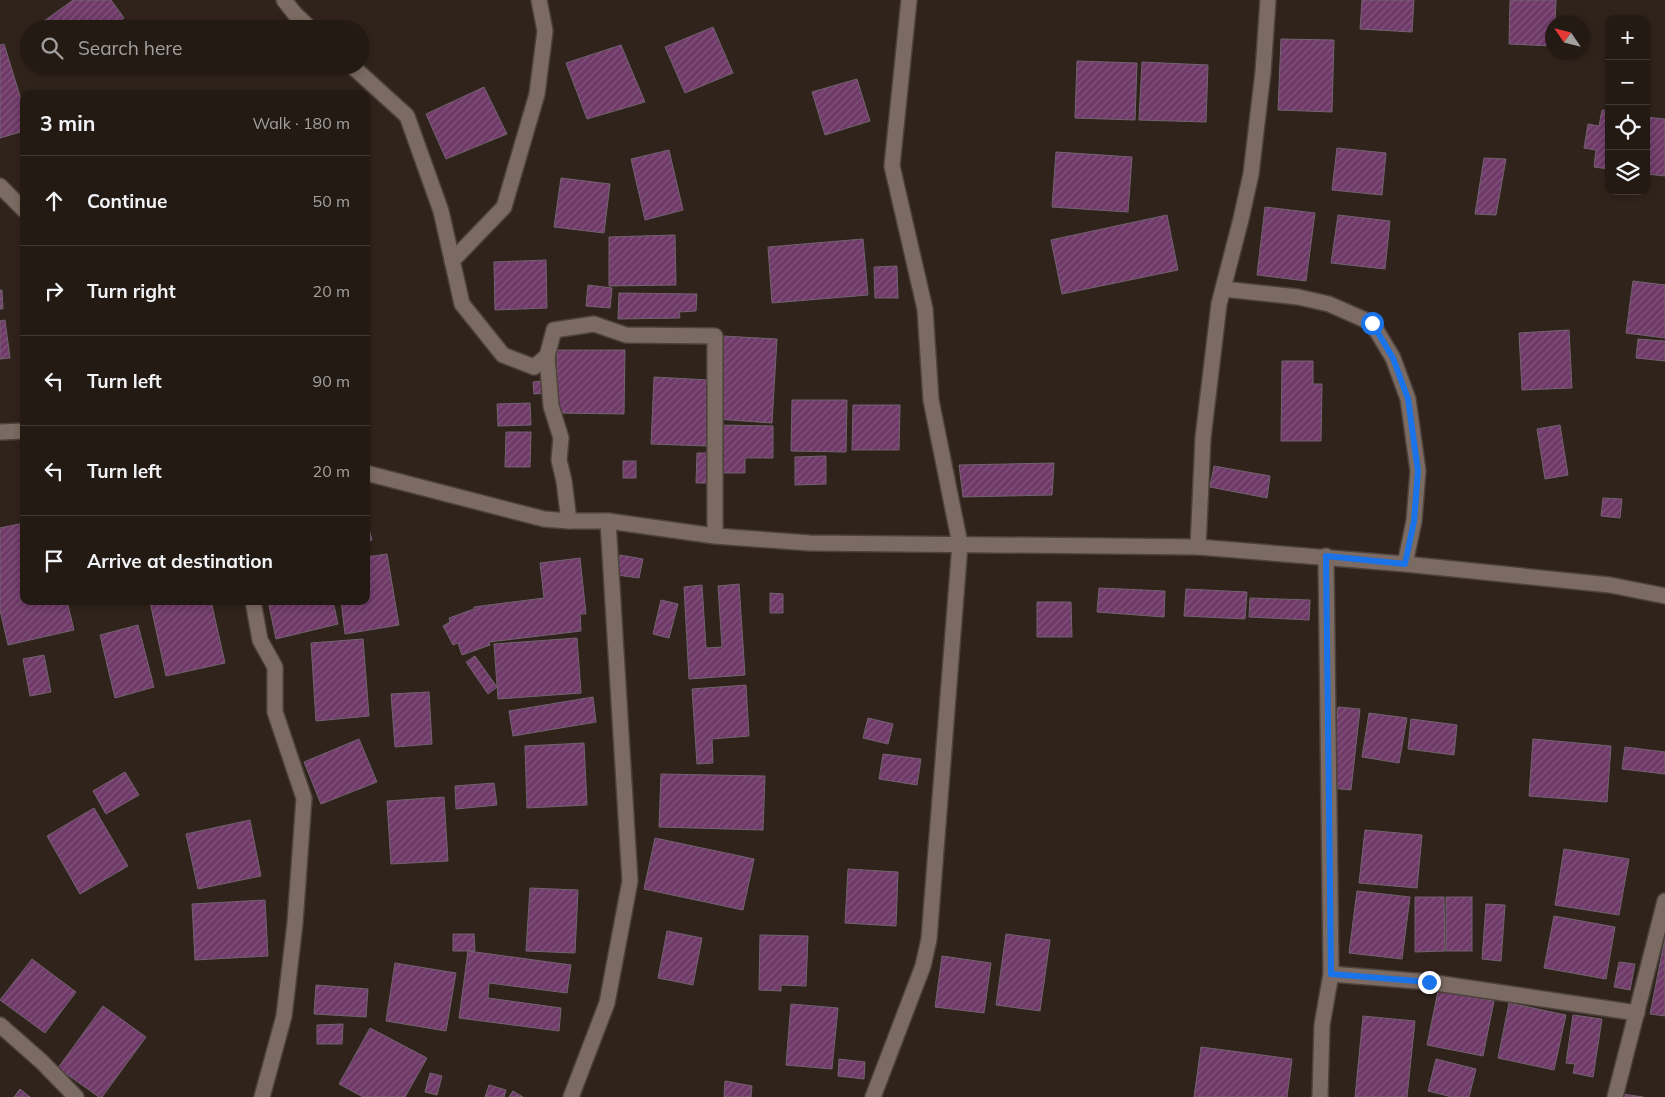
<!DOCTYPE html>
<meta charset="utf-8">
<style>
:root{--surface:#241a14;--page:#2c231d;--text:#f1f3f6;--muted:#a3a1a0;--line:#413834}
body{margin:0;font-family:Mulish,sans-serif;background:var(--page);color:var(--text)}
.controls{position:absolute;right:15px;top:15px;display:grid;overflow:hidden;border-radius:10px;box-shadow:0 2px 8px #0003}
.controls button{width:45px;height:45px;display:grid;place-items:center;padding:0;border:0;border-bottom:1px solid var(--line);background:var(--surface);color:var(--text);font:25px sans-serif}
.compass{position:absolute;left:1545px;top:15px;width:45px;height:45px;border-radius:50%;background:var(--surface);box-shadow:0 2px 8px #0003;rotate:305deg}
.stop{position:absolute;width:15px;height:15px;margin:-11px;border:4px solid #1a73e8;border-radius:50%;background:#fff}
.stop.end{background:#1a73e8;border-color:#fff;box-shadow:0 1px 5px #0008}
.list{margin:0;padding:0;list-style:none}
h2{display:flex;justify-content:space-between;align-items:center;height:65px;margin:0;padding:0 20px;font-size:21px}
h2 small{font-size:16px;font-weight:400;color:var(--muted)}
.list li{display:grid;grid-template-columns:32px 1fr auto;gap:15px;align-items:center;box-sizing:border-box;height:90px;padding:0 20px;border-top:1px solid var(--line)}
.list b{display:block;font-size:19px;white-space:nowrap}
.list em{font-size:16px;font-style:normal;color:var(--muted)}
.icon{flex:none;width:28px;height:28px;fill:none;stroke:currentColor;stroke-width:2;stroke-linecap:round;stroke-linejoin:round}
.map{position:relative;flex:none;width:1665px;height:1097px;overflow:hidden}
.search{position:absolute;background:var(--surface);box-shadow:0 2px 8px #0003;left:20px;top:20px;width:350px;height:55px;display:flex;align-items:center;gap:12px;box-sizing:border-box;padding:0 18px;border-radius:28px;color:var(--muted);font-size:19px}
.panel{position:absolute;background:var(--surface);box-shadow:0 2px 8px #0003;left:20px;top:90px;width:350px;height:515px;border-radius:10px}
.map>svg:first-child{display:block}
.building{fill:url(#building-hatch);stroke:#71636f}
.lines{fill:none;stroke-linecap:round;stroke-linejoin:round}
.minor-casing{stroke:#4c413b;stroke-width:18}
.minor{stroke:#7b6b62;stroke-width:15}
.route{stroke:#1a73e8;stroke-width:6}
</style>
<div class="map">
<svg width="1665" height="1097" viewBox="0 0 1665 1097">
<defs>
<pattern id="building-hatch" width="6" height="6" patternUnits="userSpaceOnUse" patternTransform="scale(1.25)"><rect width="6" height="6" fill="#6f3a68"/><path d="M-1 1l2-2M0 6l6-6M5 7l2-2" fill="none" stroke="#83567d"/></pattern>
</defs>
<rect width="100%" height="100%" fill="#30231b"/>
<!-- building -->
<g class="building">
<path d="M73,0H111L124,18L109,29H37L36,27Z"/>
<path d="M1362,0H1414L1412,32L1360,29Z"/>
<path d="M1510,0H1556L1555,22H1552V46L1509,44Z"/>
<path d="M713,27L733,73L685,93L665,47Z"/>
<path d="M1281,39L1334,40L1332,112L1278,110Z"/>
<path d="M4,44L24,109V131L0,138V45Z"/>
<path d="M621,45L645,102L587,119L566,63Z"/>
<path d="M1077,61L1137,63L1135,120L1075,118Z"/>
<path d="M1142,62L1208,65L1206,122L1139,120Z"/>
<path d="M857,79L870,121L825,135L812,92Z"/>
<path d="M484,87L507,134L446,159L426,114Z"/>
<path d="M1602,110L1609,111V169L1594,167L1596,150L1584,148L1588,124L1599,126Z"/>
<path d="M1646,117L1665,119V176L1646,174Z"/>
<path d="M1337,148L1386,153L1382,195L1332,190Z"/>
<path d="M669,150L683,210L645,220L631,159Z"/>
<path d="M1056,152L1132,157L1128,212L1052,207Z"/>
<path d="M1484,158L1506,159L1496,215L1475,214Z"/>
<path d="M561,178L610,184L604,233L554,227Z"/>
<path d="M1265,207L1315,213L1306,281L1257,275Z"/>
<path d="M1167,215L1178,270L1062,294L1051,240Z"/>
<path d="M1338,215L1390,221L1385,269L1331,263Z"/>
<path d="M675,235L676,285L609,286V237Z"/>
<path d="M863,239L868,295L772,303L768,247Z"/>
<path d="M546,260L547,308L495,310L494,262Z"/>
<path d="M897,266L898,298H875L874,267Z"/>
<path d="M1633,281L1665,285V338L1626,333Z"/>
<path d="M588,285L612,288L610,308L586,306Z"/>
<path d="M0,290H2L3,309H0Z"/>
<path d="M619,293L697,294L696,311L679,312L680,318L618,319Z"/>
<path d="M5,320L10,358L0,359V321Z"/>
<path d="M1569,330L1572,388L1522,390L1519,333Z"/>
<path d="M723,336L777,339L772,423L717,419Z"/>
<path d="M1638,339L1665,341V361L1636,358Z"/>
<path d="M557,350H625L624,414L557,413Z"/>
<path d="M1282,361H1313V384H1322L1321,441H1281Z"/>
<path d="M654,377L709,380L707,446L651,444Z"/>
<path d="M542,381L544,393L534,394L533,382Z"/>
<path d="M792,400H847L846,452L791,451Z"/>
<path d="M530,403L531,425L498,426L497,404Z"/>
<path d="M853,405H900L899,450H852Z"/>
<path d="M717,425L773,426V458H745V473H716Z"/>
<path d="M1560,425L1568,475L1545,479L1537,429Z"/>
<path d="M506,432H531L530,467H505Z"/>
<path d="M697,453H711V483H696Z"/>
<path d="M826,456V484L795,485V457Z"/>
<rect x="623" y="461" width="13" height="17"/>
<path d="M1054,463L1052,495L963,497L959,465Z"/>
<path d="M1214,466L1270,476L1267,498L1210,487Z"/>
<path d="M1603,498L1622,499L1620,518L1601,516Z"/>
<path d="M366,518L372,540L366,541Z"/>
<path d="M24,523V601H67L74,630L8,645L0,610V528Z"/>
<path d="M387,554L399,625L345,634L341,601H366V557Z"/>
<path d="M620,555L643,559L639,578L617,575Z"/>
<path d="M580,558L586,614H580L581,631L489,642L490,645L462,655L458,643L453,645L443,626L450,622L449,618L474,609V607L544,598L540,563Z"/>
<path d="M739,584L745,675L689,679L684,587L702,585L706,648L722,647L718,586Z"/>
<path d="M1099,588L1165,591L1164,617L1097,612Z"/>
<path d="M1186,589L1247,592L1245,619L1184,616Z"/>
<path d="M770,593L783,594V613H770Z"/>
<path d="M1250,598L1310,600L1309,620L1249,617Z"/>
<path d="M661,600L678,604L669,638L653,634Z"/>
<path d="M154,601H211L225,663L166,676L150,602Z"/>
<path d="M268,601H333L338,624L276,639Z"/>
<path d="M1037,602H1071L1072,637H1037Z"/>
<path d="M138,625L154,687L115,698L100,635Z"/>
<path d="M577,638L581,693L498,699L494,644Z"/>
<path d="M363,639L369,716L316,721L311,643Z"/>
<path d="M44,655L51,692L30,696L23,659Z"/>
<path d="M475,656L497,687L488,694L466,662Z"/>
<path d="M746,685L749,736L712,739L713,763L697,764L692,689Z"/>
<path d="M429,692L432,744L395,747L391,694Z"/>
<path d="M593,697L596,722L513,736L509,711Z"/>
<path d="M1338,707L1360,709L1351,790L1330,788Z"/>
<path d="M1369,713L1407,718L1399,763L1362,757Z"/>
<path d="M868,718L893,724L888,744L863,738Z"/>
<path d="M1411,719L1457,725L1454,755L1408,749Z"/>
<path d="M359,739L377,782L321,804L304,762Z"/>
<path d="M1533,739L1611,746L1607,802L1529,796Z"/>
<path d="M584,743L587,805L527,808L525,746Z"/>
<path d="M1625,747L1665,752V774L1622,769Z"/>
<path d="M883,754L921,759L917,785L879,779Z"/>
<path d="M125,772L139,795L106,814L93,791Z"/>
<path d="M661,774L765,776L763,830L659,827Z"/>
<path d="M494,783L497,805L456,809L455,786Z"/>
<path d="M444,797L448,861L391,864L387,801Z"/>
<path d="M94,808L128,866L80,894L47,836Z"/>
<path d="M250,820L261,876L198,889L186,834Z"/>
<path d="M1365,830L1422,835L1417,888L1359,883Z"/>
<path d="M655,838L754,859L743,910L644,889Z"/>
<path d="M1564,849L1629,859L1619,915L1555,905Z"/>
<path d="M848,869L898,872L896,926L845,923Z"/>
<path d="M530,888L578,890L575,953L526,951Z"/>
<path d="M1357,891L1410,897L1402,959L1349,953Z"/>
<path d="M1415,897H1444L1445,951L1415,952Z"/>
<rect x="1446" y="897" width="26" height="54"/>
<path d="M265,900L268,956L195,960L192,904Z"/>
<path d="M1486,904L1505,905L1501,961L1482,959Z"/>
<path d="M1554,916L1615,927L1606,979L1544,968Z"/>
<path d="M667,931L702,938L693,985L658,978Z"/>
<path d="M453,934H474L475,951H453Z"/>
<path d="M1006,934L1050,940L1040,1011L996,1005Z"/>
<path d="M760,935L808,936L806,986L781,985V991L759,990Z"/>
<path d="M1665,938V1016L1650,1014Z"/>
<path d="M468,951L571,965L567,993L489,983L488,998L561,1008L559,1031L459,1018Z"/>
<path d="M942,956L991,963L984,1013L935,1007Z"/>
<path d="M32,959L76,992L45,1033L0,1000Z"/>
<path d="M1619,962L1635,964L1630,990L1614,987Z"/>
<path d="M395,963L456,973L446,1031L386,1021Z"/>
<path d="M316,985L368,989L366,1017L314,1014Z"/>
<path d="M1438,991L1494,1001L1483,1056L1427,1045Z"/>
<path d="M1509,1003L1566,1015L1554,1070L1498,1058Z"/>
<path d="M791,1004L838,1008L832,1069L786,1065Z"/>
<path d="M103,1006L146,1037L102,1097H99L58,1068Z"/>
<path d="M1573,1015L1602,1019L1593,1077L1573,1073L1575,1064L1566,1063Z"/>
<path d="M1363,1016L1415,1021L1407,1097H1355Z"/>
<path d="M343,1024L342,1044H317V1025Z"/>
<path d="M370,1028L427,1058L405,1097H363L339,1084Z"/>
<path d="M1201,1047L1292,1059L1287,1097H1194Z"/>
<path d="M839,1059L865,1062L864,1079L838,1076Z"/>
<path d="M1436,1059L1476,1069L1469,1097H1452L1428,1091Z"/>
<path d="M430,1073L442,1076L437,1095L425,1092Z"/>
<path d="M725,1081L752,1086L751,1097H724Z"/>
<path d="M489,1085L506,1090L504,1097H485Z"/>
<path d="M20,1089L30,1097H14Z"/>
<path d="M513,1091L523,1097H509Z"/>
<path d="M1623,1094L1643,1097H1622Z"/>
</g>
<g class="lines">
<defs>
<g id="minor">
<path d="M284,0L295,14L311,29"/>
<path d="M352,66L407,116L441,211L462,304L503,355L534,367L547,356"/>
<path d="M0,186L24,210"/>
<path d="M452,261L504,207L537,94L545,31L539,0"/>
<path d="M1223,289L1298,297L1329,304L1372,323L1393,358L1408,399L1418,471L1414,521L1405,564"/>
<path d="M0,432L24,431"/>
<path d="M366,473L544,519L569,521H608L715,536L810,543L1198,547L1405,564L1610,585L1665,596"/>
<path d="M569,521L564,481L559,460L561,438L551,406L547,356L554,330L594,324L626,335L715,336V536"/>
<path d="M1198,547L1203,438L1219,304L1241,219L1251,174L1263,72L1268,0"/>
<path d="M253,601L260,640L275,667V712L304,798L295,923L284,1016L262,1097"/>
<path d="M1331,974L1429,982L1637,1013"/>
<path d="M0,1025L42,1062L76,1097"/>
<path d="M571,1097L607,1003L630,881L608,521"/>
<path d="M873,1097L923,966L929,939L960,544L931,400L925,309L892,166L909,0"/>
<path d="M1320,1097L1322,1025L1331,974L1326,556"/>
<path d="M1615,1097L1665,901"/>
</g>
</defs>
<!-- minor casing -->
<use href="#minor" class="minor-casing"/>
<!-- minor -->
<use href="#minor" class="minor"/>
</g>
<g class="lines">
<!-- route -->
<path class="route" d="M1372,323L1393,358L1408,399L1418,471L1414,521L1405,564L1326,556L1331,974L1429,982"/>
</g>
</svg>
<div class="controls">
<button>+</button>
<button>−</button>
<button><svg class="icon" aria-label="locate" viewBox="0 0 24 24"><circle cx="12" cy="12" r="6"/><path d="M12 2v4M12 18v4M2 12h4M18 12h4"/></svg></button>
<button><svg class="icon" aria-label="layers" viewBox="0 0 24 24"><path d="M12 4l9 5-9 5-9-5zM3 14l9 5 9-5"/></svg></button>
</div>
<svg class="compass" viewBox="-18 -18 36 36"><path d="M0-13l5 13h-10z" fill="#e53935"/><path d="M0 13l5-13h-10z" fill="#a3a1a0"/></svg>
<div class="stop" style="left:1372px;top:323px"></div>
<div class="stop end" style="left:1429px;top:982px"></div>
<div class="search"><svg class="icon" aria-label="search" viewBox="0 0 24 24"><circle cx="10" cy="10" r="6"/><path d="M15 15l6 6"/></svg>Search here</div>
<section class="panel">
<h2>3 min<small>Walk · 180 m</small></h2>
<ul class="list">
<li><svg class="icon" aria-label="ahead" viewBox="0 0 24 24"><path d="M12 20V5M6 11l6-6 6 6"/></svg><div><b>Continue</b></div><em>50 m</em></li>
<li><svg class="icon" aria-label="right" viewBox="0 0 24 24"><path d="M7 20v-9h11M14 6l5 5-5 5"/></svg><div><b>Turn right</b></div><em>20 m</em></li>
<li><svg class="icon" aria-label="left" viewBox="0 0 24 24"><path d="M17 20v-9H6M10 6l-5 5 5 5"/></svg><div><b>Turn left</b></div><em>90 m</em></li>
<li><svg class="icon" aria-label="left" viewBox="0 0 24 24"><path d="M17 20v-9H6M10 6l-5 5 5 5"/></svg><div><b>Turn left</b></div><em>20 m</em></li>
<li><svg class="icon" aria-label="arrive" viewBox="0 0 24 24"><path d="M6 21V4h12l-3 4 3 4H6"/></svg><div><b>Arrive at destination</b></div></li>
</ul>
</section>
</div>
